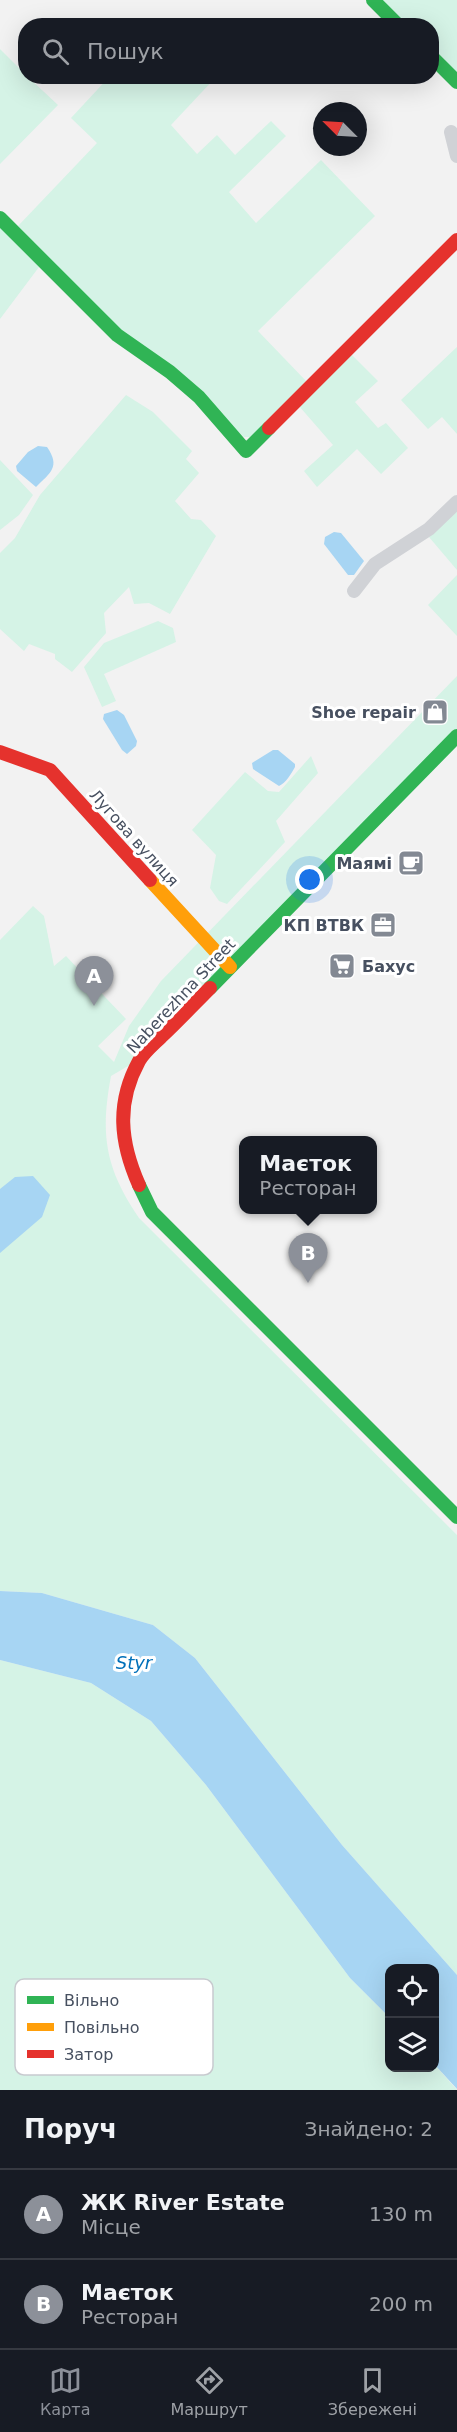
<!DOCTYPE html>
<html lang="uk">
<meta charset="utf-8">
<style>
:root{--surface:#171b24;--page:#20242c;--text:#f1f3f6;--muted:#9ea1a6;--line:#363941;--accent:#8c9099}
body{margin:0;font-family:"DejaVu Sans",sans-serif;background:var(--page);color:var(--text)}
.controls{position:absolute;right:18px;bottom:18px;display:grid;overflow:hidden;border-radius:12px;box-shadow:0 6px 24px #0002}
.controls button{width:54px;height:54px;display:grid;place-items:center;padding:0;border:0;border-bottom:2px solid var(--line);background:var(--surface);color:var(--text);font:30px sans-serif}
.compass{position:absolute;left:313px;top:102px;width:54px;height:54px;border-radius:50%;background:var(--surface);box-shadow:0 6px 24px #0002;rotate:294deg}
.you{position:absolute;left:310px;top:880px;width:21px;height:21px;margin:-15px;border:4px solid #fff;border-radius:50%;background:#1a73e8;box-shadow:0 0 0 9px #1a73e833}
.badge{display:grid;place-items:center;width:39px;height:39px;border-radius:50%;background:var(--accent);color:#fff;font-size:20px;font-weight:700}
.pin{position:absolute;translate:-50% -50px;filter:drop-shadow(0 2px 3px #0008)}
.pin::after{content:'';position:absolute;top:32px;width:21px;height:18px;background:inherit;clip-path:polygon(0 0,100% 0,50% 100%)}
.popup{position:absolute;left:239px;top:1136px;width:138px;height:78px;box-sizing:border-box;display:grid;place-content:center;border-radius:12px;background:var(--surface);filter:drop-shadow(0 2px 4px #0005);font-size:20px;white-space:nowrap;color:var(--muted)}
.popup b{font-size:22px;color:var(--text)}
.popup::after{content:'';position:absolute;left:50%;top:100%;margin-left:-12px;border:12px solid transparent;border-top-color:var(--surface)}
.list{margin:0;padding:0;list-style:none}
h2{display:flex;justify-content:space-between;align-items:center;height:78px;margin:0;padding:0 24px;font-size:26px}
h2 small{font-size:20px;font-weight:400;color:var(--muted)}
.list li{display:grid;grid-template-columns:39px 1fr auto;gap:18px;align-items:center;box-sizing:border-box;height:90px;padding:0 24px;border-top:2px solid var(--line)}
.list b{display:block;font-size:22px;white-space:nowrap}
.list p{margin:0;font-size:20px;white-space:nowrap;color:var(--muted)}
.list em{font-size:20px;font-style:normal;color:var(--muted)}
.icon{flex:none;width:33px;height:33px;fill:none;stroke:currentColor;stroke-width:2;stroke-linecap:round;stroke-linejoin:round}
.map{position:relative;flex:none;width:457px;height:2090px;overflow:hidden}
.search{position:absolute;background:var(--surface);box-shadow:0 6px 24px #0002;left:18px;right:18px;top:18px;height:66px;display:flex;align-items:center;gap:15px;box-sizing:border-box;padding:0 21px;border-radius:24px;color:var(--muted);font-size:22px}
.sheet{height:258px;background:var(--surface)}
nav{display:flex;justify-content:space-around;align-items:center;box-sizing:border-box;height:84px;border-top:2px solid var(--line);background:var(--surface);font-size:16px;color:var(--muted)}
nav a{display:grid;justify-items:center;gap:3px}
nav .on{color:var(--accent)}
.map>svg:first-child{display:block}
.green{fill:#d5f3e6}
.water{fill:#a7d5f3}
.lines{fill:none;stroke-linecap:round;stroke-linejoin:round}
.street{stroke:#d0d2d6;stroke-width:14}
.fast{stroke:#30b455;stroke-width:14}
.slow{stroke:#ff9f0a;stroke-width:14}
.jam{stroke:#e5322d;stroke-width:14}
.labels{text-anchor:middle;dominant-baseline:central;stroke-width:6;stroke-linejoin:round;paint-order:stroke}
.poi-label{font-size:16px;font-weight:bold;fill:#475060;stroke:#fff;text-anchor:end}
.street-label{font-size:16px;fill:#475060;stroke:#fff}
.water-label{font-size:18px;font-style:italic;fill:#0170b9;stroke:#fff}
.key{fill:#fff;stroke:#c8cacf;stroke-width:1.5}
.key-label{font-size:16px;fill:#475060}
</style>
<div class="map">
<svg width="457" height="2090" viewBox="0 0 457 2090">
<rect width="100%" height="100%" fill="#f2f2f2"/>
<!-- green -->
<g class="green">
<path d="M373,0H457V82L432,57V26L399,25Z"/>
<path d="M0,49L25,74L26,76L28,77L58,105L0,164Z"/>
<path d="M110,76L216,77L171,125L197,154L217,135L235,155L271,121L286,136L229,192L256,223L321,160L375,216L258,331L308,383L250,437H244L120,331L18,226L97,143L71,118Z"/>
<path d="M0,222L39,267L0,319Z"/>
<path d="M457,347V434L442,417L428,429L401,400Z"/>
<path d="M351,354L378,381L355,402L378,428L386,423L408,448L381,474L357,449L317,487L304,471L333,445L299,406Z"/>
<path d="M126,395L153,412L192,451L186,459L199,473L175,501L191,519L201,520L216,536L170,614L149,603L134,604L129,587L104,613L106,633L72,672L55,659V654L29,644L24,651L0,629V553L15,538L40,495Z"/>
<path d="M0,460L33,495L19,515L0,530Z"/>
<path d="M457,511V570L429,537Z"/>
<path d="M457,575V636L428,605Z"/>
<path d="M158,621L173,628L176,642L104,674L116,701L102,707L84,667L104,643Z"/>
<path d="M457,676V736L140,1059L111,1076C100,1135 105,1168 139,1218L457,1535V1975L342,1845L195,1658L153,1625L42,1593L0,1591V940L33,906L44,916L54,966L66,956L126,1019L98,1046L114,1062L129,1026L161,981Z"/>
<path d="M311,756L318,773L276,821L285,842L227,904L219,901L210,888L216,855L192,830L245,772L268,791L279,792Z"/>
<path d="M0,1660L91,1683L151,1721L206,1785L350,1978L389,2017L390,2068H434L435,2065L457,2090H0Z"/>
</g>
<!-- water -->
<g class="water">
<path d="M38,446L47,447C61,467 50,473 36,487L17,471L16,466L28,452Z"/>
<path d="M334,532L341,533L364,561L354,575H348L324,544L325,537Z"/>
<path d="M117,710L124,715L137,741L136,746L127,754L122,750L103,719L104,714Z"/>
<path d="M273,750H278L295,764V767C291,774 286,783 279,786L253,769L252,763Z"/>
<path d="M33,1176L50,1195L42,1217L0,1253V1189L15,1177Z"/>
<path d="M0,1591L42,1593L153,1625L195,1658L342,1845L457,1975V2089L435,2065L434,1968H390L389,2017L350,1978L206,1785L151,1721L91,1683L0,1660Z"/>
</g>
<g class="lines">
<!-- street -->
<g class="street">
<path d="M451,132L457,156"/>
<path d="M354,591L375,564L429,529L457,502"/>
</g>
<!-- fast -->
<g class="fast">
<path d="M373,0L399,26"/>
<path d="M432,57L457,82"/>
<path d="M0,218L117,335L170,372L199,397L246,451L269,428"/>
<path d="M210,988L457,736"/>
<path d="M139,1185L152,1212L457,1517"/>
</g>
<!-- slow -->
<path class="slow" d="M150,880L230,967"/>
<!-- jam -->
<g class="jam">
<path d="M269,428L457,240"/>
<path d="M0,752L50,770L150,880"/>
<path d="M139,1185C120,1142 116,1103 139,1061C144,1052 154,1044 161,1037C178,1021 194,1004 210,988"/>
</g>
</g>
<!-- icons -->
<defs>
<symbol id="shop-square" viewBox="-11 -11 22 22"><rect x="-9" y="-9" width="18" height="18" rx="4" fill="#838993" stroke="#fff"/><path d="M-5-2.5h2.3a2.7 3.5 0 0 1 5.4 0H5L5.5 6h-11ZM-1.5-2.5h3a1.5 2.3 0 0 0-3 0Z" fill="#fff"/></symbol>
<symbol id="cafe-square" viewBox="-11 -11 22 22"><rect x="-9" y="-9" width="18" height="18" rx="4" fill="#838993" stroke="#fff"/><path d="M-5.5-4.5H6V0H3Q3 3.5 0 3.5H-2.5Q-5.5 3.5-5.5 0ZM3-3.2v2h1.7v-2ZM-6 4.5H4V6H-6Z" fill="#fff"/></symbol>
<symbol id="office-square" viewBox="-11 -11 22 22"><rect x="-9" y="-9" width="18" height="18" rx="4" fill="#838993" stroke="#fff"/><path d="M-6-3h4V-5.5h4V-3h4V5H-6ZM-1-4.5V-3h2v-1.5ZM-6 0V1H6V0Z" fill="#fff"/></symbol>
<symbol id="supermarket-square" viewBox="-11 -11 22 22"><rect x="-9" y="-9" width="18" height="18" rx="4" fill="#838993" stroke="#fff"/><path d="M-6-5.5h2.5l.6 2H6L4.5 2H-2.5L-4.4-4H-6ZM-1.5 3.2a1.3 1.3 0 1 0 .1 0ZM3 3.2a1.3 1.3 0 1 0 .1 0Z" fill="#fff"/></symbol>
</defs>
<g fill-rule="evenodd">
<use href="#shop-square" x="420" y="697" width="30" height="30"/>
<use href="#cafe-square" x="396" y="848" width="30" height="30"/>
<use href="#office-square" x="368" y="910" width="30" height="30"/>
<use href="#supermarket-square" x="327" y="951" width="30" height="30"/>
</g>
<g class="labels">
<!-- poi labels -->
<g class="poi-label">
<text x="416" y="712">Shoe repair</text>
<text x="392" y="863">Маямі</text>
<text x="364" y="925">КП ВТВК</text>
<text x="362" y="966" text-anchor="start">Бахус</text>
</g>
<!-- street labels -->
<g class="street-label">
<text transform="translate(134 838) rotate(48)">Лугова вулиця</text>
<text transform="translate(181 996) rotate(-47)">Naberezhna Street</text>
</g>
<!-- water labels -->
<g class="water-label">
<text x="134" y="1662">Styr</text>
</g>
</g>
<!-- legend -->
<rect x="15" y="1979" width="198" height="96" rx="9" class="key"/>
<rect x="27" y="1996" width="27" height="8" fill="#30b455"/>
<rect x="27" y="2023" width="27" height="8" fill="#ff9f0a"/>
<rect x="27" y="2050" width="27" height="8" fill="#e5322d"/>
<g class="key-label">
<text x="64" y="2006">Вільно</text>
<text x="64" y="2033">Повільно</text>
<text x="64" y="2060">Затор</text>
</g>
</svg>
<div class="controls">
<button><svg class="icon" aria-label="locate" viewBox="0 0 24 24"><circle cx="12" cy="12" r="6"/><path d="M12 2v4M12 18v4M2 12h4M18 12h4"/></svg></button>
<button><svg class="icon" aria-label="layers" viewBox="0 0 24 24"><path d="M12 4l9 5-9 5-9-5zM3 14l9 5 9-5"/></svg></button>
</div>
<svg class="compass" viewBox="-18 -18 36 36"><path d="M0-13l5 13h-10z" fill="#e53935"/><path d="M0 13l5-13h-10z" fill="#9ea1a6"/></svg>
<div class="you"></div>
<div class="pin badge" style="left:94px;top:1006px">A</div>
<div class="pin badge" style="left:308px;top:1283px">B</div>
<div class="popup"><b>Маєток</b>Ресторан</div>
<div class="search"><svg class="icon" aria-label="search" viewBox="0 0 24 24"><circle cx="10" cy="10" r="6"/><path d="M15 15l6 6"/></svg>Пошук</div>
</div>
<section class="sheet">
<h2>Поруч<small>Знайдено: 2</small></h2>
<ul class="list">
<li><span class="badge">A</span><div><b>ЖК River Estate</b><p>Місце</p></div><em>130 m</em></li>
<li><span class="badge">B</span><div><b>Маєток</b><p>Ресторан</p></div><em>200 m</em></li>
</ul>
</section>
<nav>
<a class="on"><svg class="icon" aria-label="map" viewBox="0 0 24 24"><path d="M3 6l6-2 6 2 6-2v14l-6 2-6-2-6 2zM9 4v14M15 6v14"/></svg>Карта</a>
<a><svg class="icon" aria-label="directions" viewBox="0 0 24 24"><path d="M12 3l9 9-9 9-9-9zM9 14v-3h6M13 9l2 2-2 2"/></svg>Маршрут</a>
<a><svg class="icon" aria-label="saved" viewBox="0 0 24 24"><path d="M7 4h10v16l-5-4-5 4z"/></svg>Збережені</a>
</nav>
